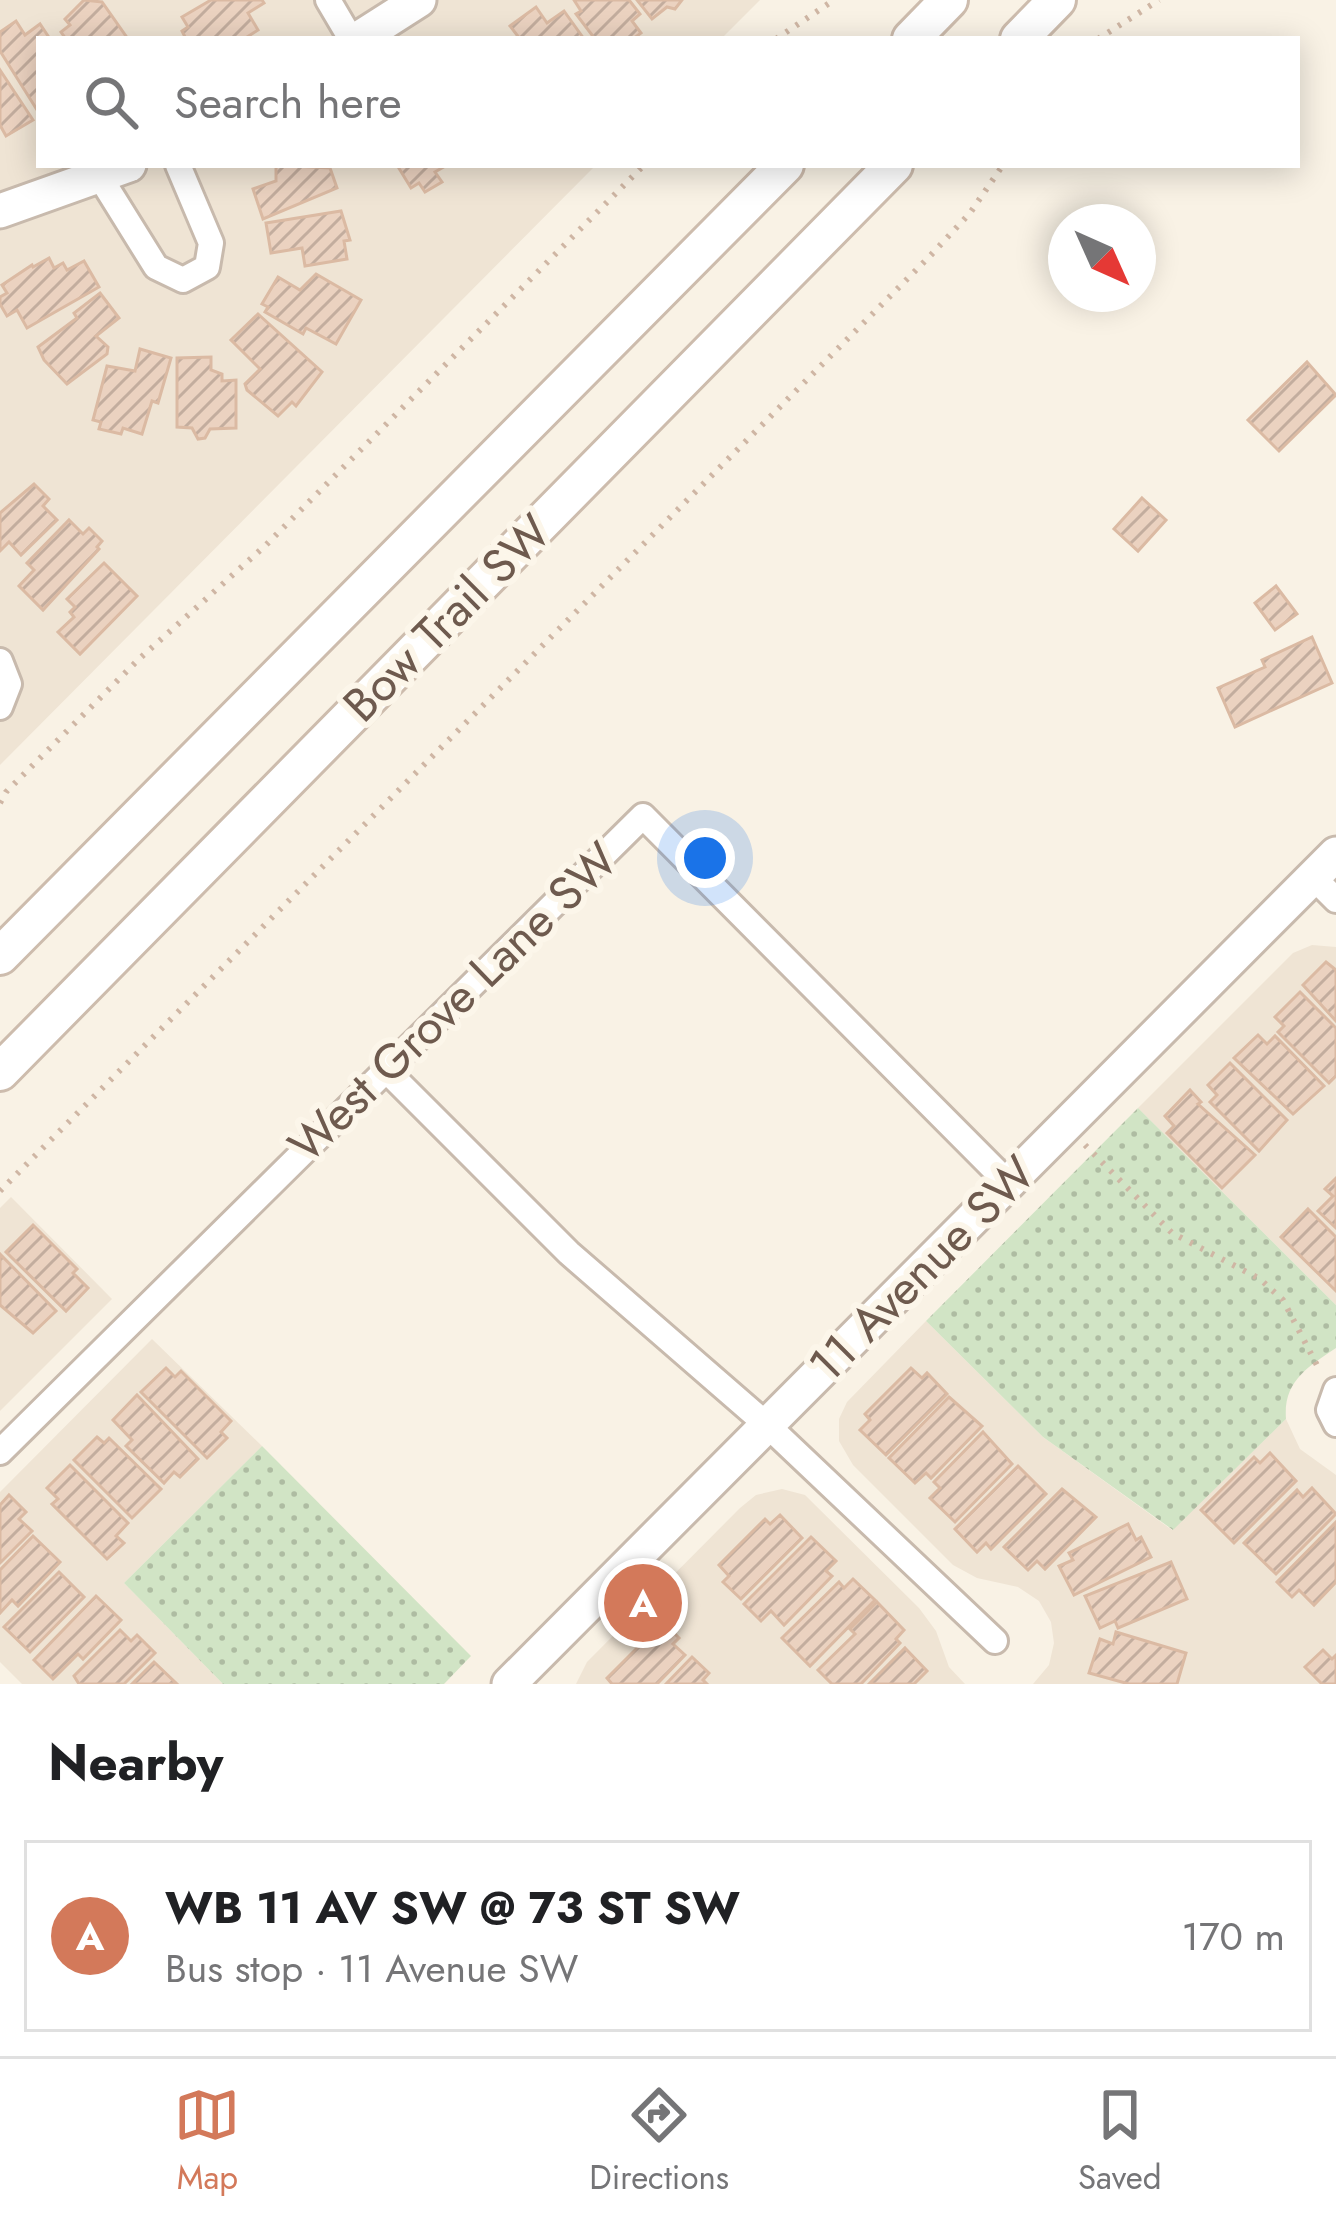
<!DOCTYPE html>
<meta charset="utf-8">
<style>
:root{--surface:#fff;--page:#f2f2f2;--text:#202124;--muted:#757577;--line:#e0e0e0;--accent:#d3795a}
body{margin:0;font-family:Jost,sans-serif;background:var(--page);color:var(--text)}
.compass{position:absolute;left:1048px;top:204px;width:108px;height:108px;border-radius:50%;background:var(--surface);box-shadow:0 6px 30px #0003;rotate:135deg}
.you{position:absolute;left:705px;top:858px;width:42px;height:42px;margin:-30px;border:9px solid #fff;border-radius:50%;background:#1a73e8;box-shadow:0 0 0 18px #1a73e833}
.badge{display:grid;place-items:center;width:78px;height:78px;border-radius:50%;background:var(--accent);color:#fff;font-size:39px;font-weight:700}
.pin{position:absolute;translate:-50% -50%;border:6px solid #fff;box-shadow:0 3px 12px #0006}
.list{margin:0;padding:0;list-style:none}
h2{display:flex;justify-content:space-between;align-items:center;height:156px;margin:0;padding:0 48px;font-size:51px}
h2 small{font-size:39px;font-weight:400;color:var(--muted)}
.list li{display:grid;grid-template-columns:78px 1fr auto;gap:36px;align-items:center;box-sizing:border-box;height:192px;margin:0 24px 24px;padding:0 24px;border:3px solid var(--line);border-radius:0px}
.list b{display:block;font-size:45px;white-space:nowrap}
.list p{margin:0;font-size:39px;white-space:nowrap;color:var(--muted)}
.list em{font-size:39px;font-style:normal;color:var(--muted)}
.icon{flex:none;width:66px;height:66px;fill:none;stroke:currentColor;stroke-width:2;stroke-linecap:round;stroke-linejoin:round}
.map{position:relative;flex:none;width:1336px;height:1684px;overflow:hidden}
.search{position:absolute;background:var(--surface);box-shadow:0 6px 30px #0003;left:36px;right:36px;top:36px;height:132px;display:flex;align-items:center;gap:30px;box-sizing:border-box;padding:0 42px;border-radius:0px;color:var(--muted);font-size:45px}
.sheet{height:372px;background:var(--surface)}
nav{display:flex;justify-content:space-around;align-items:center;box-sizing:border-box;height:168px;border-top:3px solid var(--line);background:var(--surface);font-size:33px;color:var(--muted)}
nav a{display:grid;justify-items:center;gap:6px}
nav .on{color:var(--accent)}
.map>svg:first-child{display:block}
.residential{fill:#efe4d4}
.grass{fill:url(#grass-dots)}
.building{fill:url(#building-hatch);stroke:#dbbaa3;stroke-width:3}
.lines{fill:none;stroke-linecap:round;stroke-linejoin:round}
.minor-casing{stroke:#c8baad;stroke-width:30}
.tertiary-casing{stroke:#c8baad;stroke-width:39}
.secondary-casing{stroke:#cdbcad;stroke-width:42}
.path{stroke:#cfb6a4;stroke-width:6;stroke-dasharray:3 9;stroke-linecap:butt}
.minor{stroke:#fff;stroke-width:24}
.tertiary{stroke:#fff;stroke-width:33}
.secondary{stroke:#fff;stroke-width:36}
.labels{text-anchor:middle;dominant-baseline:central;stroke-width:12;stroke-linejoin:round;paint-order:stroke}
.street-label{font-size:48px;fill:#6e5a4e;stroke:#fcf6ea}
</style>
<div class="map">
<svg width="1336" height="1684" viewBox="0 0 1336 1684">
<defs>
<pattern id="grass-dots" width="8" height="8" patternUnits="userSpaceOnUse" patternTransform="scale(3)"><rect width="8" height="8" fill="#d1e4c5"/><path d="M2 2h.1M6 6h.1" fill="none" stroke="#aebca2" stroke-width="1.8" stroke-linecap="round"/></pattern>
<pattern id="building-hatch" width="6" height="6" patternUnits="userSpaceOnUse" patternTransform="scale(3)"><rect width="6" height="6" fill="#ebd2c0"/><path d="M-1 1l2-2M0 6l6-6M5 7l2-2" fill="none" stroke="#c3ad9e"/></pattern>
</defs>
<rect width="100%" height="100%" fill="#f9f2e5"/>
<!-- residential -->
<g class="residential">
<path d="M0,0H760L721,39H39V165H596L0,765Z"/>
<path d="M1312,945L1336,947V1305L1138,1108L1293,953Z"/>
<path d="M11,1197L112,1299L0,1411V1208Z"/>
<path d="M926,1321L1043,1437L1172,1530L1286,1419L1300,1449L1336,1475V1684H1033L1049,1665L1054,1643L1051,1622L1039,1601L1018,1587L977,1578L953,1565L853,1465L839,1441V1419L847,1402Z"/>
<path d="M152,1339L262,1446L124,1583L223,1684H22L0,1662V1492Z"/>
<path d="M782,1489L805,1495L919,1608L936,1631L949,1667L965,1684H576L587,1662L740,1508L756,1495Z"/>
</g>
<!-- grass -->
<g class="grass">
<path d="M1138,1108L1336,1305V1348C1308,1367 1283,1381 1286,1419L1173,1530L1043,1437L926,1321Z"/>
<path d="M262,1446L471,1656L444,1684H223L124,1583Z"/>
</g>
<!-- building -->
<g class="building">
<path d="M84,0L102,2L128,39H66L61,32L70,25L65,19Z"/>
<path d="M211,0H262L264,3L248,13L258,30L244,39H186L182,31L188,27L182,17Z"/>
<path d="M574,0H629L640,14L632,21L641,33L633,39H595L576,14L581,11Z"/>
<path d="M637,0H682L675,9L667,7L652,19Z"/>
<path d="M536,7L547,23L564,11L584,39H520L510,26Z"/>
<path d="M16,21L25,35L40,24L50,39H39V113L0,51V32Z"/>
<path d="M0,70L33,120L6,136L0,125Z"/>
<path d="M276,165L330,168L337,188L263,219L253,189L276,181Z"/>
<path d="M397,165H447L435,172L442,182L425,192L419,183L411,188Z"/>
<path d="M341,211L350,240L344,241L347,259L305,266L302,248L271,253L266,223Z"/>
<path d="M49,258L54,268L63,263L67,270L84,261L99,287L27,328L17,310L7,316L0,304V297L7,293L2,285L32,265L33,267Z"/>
<path d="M316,274L361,300L336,344L306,328L303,334L265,312L268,307L262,304L278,277L300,290Z"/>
<path d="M100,293L119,318L96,336L108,347L107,354L67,384L44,360L38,347L77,318L74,313Z"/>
<path d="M258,314L322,372L296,406L292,402L278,416L247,390L245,384L260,369L231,340Z"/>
<path d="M140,349L171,358L158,403L152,401L142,434L123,428L121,434L99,429L101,422L93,420L107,366L135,371Z"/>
<path d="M211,357V370L222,374V381L236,380V428L210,429L205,438L198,439L192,428L177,427V358Z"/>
<path d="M1307,362L1336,395L1279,451L1248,420Z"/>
<path d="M34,484L49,499L43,506L57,520L21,555L9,542L0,551V513Z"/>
<path d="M1142,498L1166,520L1138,551L1114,529Z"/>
<path d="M69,520L83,534L89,528L102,541L97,547L99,549L43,610L19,586L34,570L27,563Z"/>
<path d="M104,563L137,596L80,654L58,632L74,617L70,612L75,607L67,599Z"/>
<path d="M1276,586L1297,614L1275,630L1255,603Z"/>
<path d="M1312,637L1332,683L1235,727L1218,688L1265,667L1262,660Z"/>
<path d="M1326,962L1336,970V1021L1303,985Z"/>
<path d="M1300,992L1336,1028V1076L1329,1083L1278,1032L1284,1026L1275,1017Z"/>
<path d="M1258,1035L1267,1044L1275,1036L1324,1086L1293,1114L1234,1058Z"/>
<path d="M1230,1063L1287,1120L1259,1151L1210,1102L1217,1095L1208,1085Z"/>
<path d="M1190,1090L1201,1102L1198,1104L1255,1155L1222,1188L1167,1133L1174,1126L1165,1116Z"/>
<path d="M1336,1178V1228L1318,1211L1333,1196L1325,1189Z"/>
<path d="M1308,1209L1336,1237V1291L1281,1237Z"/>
<path d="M33,1225L77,1269L73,1273L88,1288L66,1311L6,1252Z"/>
<path d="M0,1254L56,1311L33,1333L0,1305Z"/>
<path d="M166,1368L175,1377L181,1371L231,1421L221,1432L227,1438L207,1458L141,1392Z"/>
<path d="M911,1368L922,1378L927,1373L947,1394L886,1455L860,1430L870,1420L865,1414Z"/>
<path d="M137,1395L198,1459L180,1477L174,1472L164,1483L126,1446L132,1440L113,1420Z"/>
<path d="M949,1397L982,1426L931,1478L926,1473L915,1483L889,1458Z"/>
<path d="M983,1432L1012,1464L955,1522L930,1498L940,1488L934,1482Z"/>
<path d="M97,1437L104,1443L109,1438L161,1489L132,1518L74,1460Z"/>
<path d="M1270,1453L1296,1481L1234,1543L1201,1510L1254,1457L1260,1463Z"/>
<path d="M70,1465L128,1523L116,1536L124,1543L107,1559L52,1504L58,1499L47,1488Z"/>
<path d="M1018,1466L1046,1494L991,1549L986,1543L977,1552L955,1529Z"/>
<path d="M1312,1488L1336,1514L1276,1574L1244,1543L1297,1490L1303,1497Z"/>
<path d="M1062,1489L1096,1517L1045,1569L1037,1561L1028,1570L1004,1547Z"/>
<path d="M9,1495L26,1512L19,1519L32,1531L0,1563V1505Z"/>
<path d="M780,1515L802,1538L741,1599L723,1582L729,1576L719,1565L765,1519L770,1524Z"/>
<path d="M1336,1522V1582L1314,1605L1299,1590L1292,1597L1277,1582Z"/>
<path d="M1128,1524L1136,1540L1141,1537L1151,1557L1074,1595L1059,1566L1073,1560L1069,1553Z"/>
<path d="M33,1536L60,1562L18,1606L12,1600L0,1613V1570Z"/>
<path d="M811,1537L836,1561L826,1571L832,1576L784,1625L771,1611L761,1621L744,1604Z"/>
<path d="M1171,1562L1187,1599L1118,1628L1115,1621L1100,1628L1085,1596Z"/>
<path d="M59,1572L84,1597L30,1652L4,1627Z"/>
<path d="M853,1579L875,1600L810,1666L782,1638L839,1582L844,1588Z"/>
<path d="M96,1596L121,1620L83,1659L78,1654L53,1679L34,1660Z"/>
<path d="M877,1602L904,1630L896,1639L900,1643L861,1684H832L818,1670L855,1634L850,1629Z"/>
<path d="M663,1622L679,1638L673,1644L685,1655L657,1684H612L607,1678Z"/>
<path d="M120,1630L131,1641L137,1635L155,1653L124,1684H79L74,1676Z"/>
<path d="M1116,1632L1186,1653L1177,1684H1129L1089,1673L1100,1639L1113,1644Z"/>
<path d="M905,1648L927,1671L914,1684H869Z"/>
<path d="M1323,1650L1332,1659L1336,1655V1684H1322L1305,1667Z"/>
<path d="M692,1657L709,1673L703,1680L707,1684H666Z"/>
<path d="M154,1662L177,1684H132Z"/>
</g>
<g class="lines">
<defs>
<g id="minor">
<path d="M328,0L351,39"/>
<path d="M100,177L156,267L183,280L207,267L211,243L178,165"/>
<path d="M0,661L9,684L0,707"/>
<path d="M1313,877L1336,900"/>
<path d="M384,1068L569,1253L767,1425L995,1641"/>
<path d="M1336,1390L1329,1410L1336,1424"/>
<path d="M0,1452L643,816L1008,1183"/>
</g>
<g id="tertiary">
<path d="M358,39L419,0"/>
<path d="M0,211L129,165"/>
<path d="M509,1684L1336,854"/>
</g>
<g id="secondary">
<path d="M911,39L949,0"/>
<path d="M1019,39L1057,0"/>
<path d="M0,956L785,165"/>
<path d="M0,1072L894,165"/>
</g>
</defs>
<!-- minor casing -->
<use href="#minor" class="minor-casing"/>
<!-- tertiary casing -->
<use href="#tertiary" class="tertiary-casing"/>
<!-- secondary casing -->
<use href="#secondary" class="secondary-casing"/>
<!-- path -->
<g class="path">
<path d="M776,39L834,0"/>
<path d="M1098,39L1159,0"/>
<path d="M0,803L6,792L138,660L266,545L644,165"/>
<path d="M1085,1145L1172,1233L1260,1279L1283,1300L1320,1371"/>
<path d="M0,1191L930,256L970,213L1003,165"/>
</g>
<!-- minor -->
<use href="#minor" class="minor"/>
<!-- tertiary -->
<use href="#tertiary" class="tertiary"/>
<!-- secondary -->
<use href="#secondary" class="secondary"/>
</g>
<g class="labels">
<!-- street labels -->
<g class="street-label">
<text transform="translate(447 618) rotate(-45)">Bow Trail SW</text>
<text transform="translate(453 1002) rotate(-44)">West Grove Lane SW</text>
<text transform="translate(922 1269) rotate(-45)">11 Avenue SW</text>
</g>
</g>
</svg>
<svg class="compass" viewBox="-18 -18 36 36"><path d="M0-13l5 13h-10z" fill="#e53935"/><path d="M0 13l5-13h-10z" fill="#757577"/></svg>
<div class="you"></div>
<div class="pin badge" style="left:643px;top:1603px">A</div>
<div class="search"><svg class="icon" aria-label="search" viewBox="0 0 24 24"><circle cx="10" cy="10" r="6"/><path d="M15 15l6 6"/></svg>Search here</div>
</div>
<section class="sheet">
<h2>Nearby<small></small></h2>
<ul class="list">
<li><span class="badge">A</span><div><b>WB 11 AV SW @ 73 ST SW</b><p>Bus stop · 11 Avenue SW</p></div><em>170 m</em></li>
</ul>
</section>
<nav>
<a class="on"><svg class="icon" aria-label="map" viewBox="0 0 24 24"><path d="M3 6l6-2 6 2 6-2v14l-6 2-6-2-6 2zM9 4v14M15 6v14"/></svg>Map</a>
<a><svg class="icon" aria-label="directions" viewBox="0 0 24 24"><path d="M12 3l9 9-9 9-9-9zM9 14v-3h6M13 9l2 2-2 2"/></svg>Directions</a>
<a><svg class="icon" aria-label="saved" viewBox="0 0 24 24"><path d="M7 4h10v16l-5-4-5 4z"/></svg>Saved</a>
</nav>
